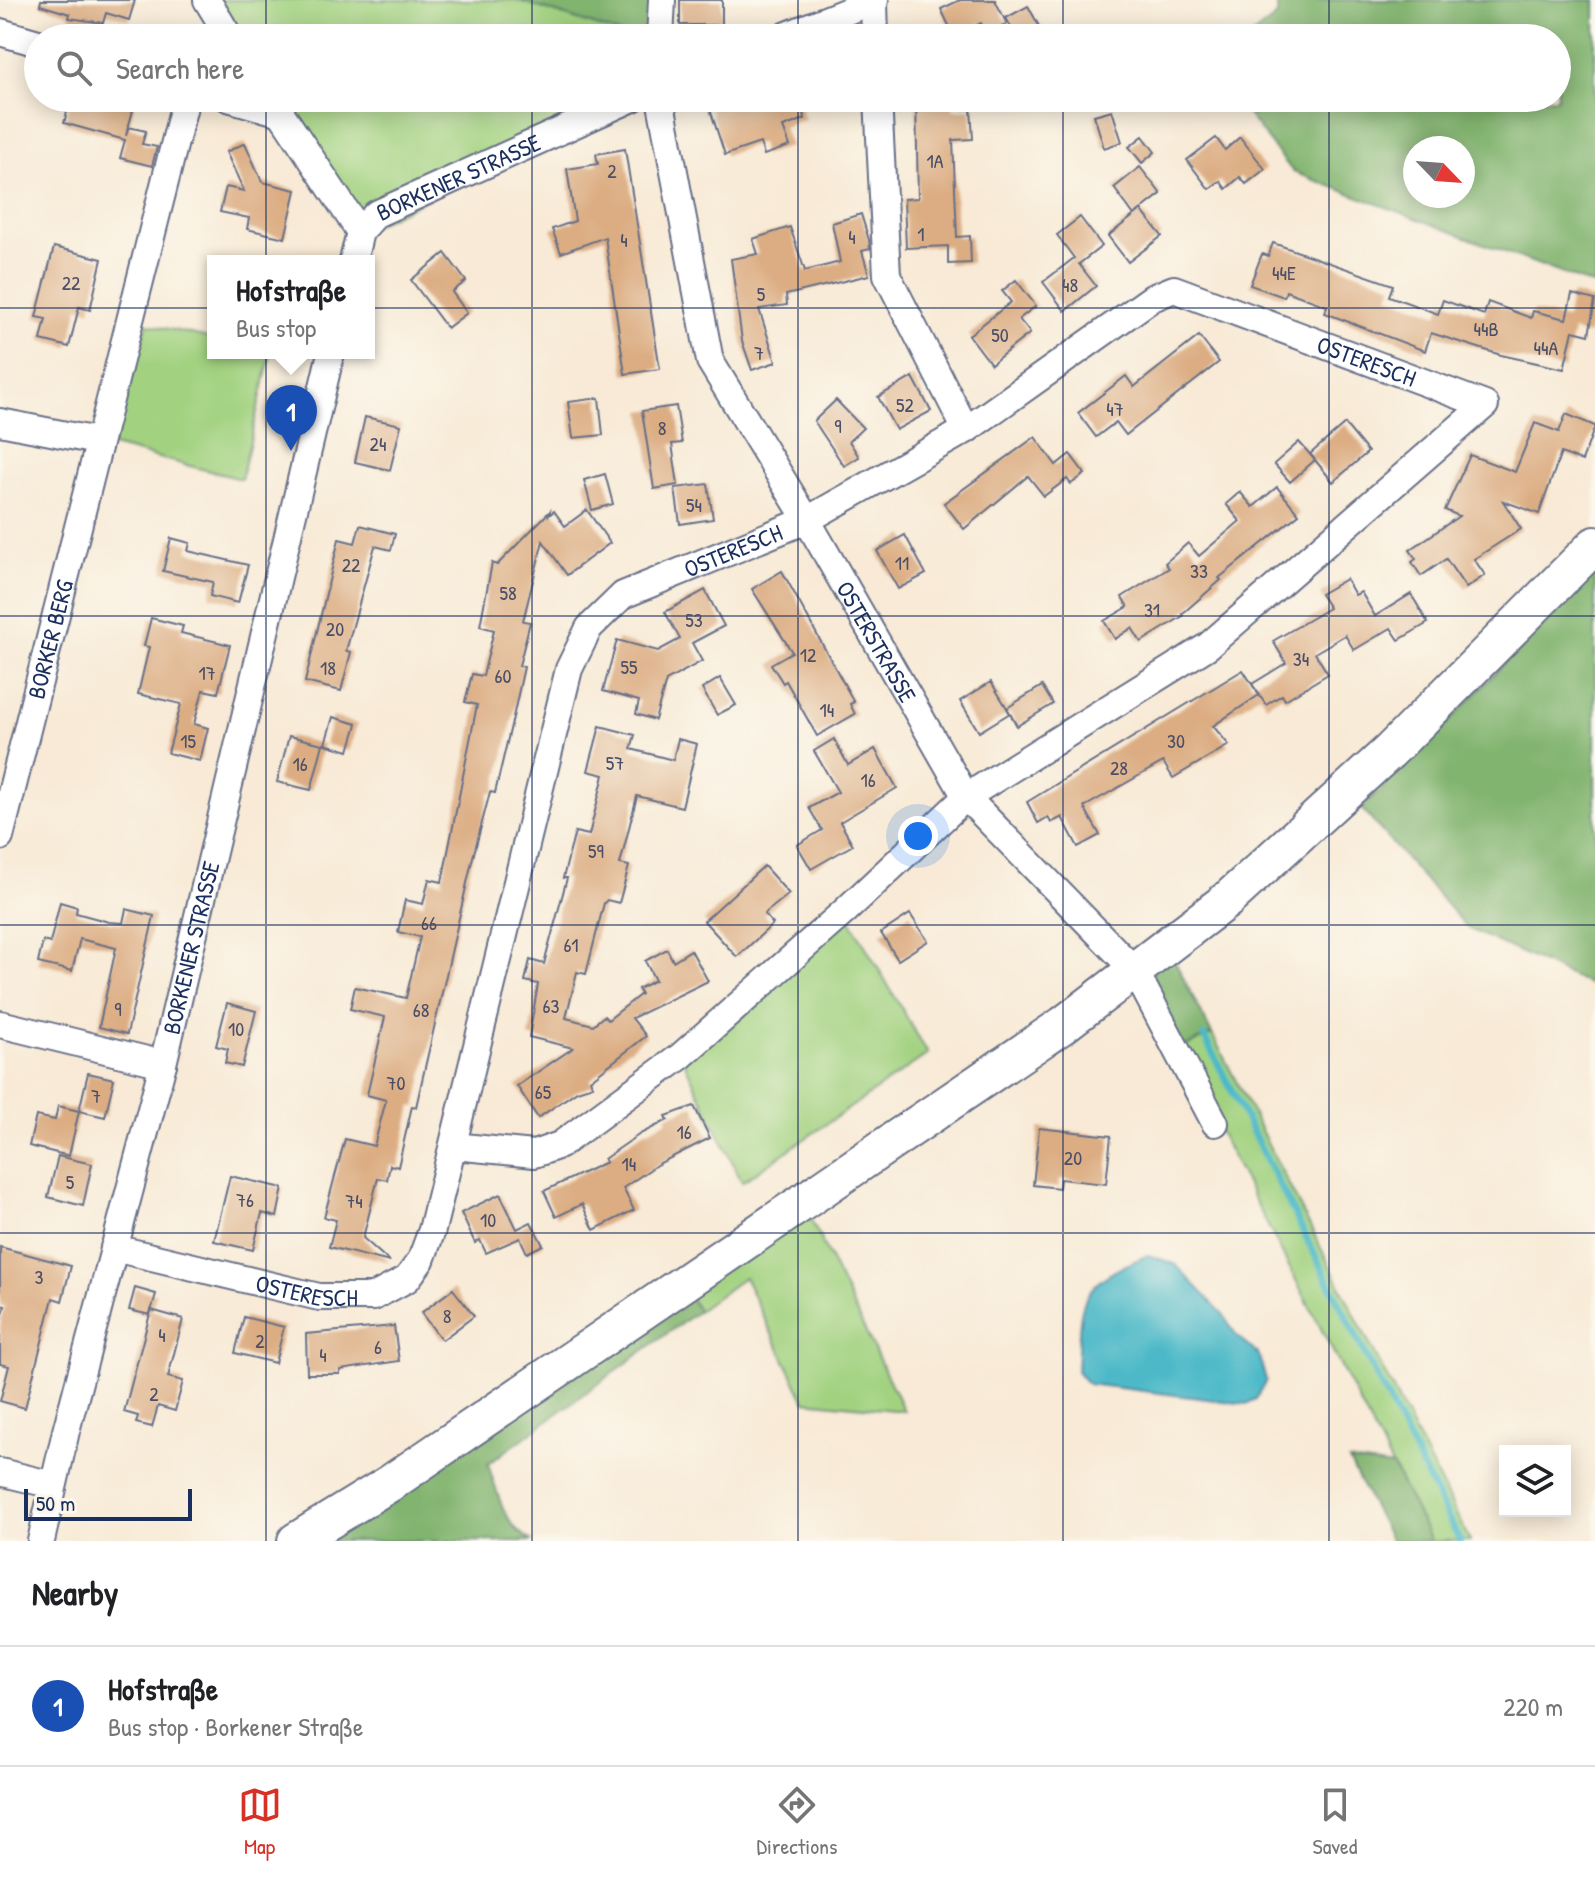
<!DOCTYPE html>
<meta charset="utf-8">
<style>
:root{--surface:#fff;--page:#f2f2f2;--text:#202124;--muted:#757577;--line:#e0e0e0;--accent:#d93025}
body{margin:0;font-family:"Patrick Hand",sans-serif;background:var(--page);color:var(--text)}
.controls{position:absolute;right:24px;bottom:24px;display:grid;overflow:hidden;border-radius:0px;box-shadow:0 4px 20px #0003}
.controls button{width:72px;height:72px;display:grid;place-items:center;padding:0;border:0;border-bottom:2px solid var(--line);background:var(--surface);color:var(--text);font:40px sans-serif}
.compass{position:absolute;left:1403px;top:136px;width:72px;height:72px;border-radius:50%;background:var(--surface);box-shadow:0 4px 20px #0003;rotate:115deg}
.scale{position:absolute;left:24px;bottom:20px;width:168px;box-sizing:border-box;padding-left:8px;border:4px solid #1b2f5e;border-top:0;font-size:22px;line-height:28px;white-space:nowrap;color:#1b2f5e;-webkit-text-stroke:6px #fbf7ec;paint-order:stroke}
.you{position:absolute;left:918px;top:836px;width:28px;height:28px;margin:-20px;border:6px solid #fff;border-radius:50%;background:#1a73e8;box-shadow:0 0 0 12px #1a73e833}
.badge{display:grid;place-items:center;width:52px;height:52px;border-radius:50%;background:var(--accent);color:#fff;font-size:26px;font-weight:700}
.pin{position:absolute;translate:-50% -66px;filter:drop-shadow(0 2px 4px #0008)}
.pin::after{content:'';position:absolute;top:42px;width:28px;height:24px;background:inherit;clip-path:polygon(0 0,100% 0,50% 100%)}
.popup{position:absolute;left:207px;top:255px;width:168px;height:104px;box-sizing:border-box;display:grid;place-content:center;border-radius:0px;background:var(--surface);filter:drop-shadow(0 2px 6px #0005);font-size:26px;white-space:nowrap;color:var(--muted)}
.popup b{font-size:30px;color:var(--text)}
.popup::after{content:'';position:absolute;left:50%;top:100%;margin-left:-16px;border:16px solid transparent;border-top-color:var(--surface)}
.list{margin:0;padding:0;list-style:none}
h2{display:flex;justify-content:space-between;align-items:center;height:104px;margin:0;padding:0 32px;font-size:34px}
h2 small{font-size:26px;font-weight:400;color:var(--muted)}
.list li{display:grid;grid-template-columns:52px 1fr auto;gap:24px;align-items:center;box-sizing:border-box;height:120px;padding:0 32px;border-top:2px solid var(--line)}
.list b{display:block;font-size:30px;white-space:nowrap}
.list p{margin:0;font-size:26px;white-space:nowrap;color:var(--muted)}
.list em{font-size:26px;font-style:normal;color:var(--muted)}
.icon{flex:none;width:44px;height:44px;fill:none;stroke:currentColor;stroke-width:2;stroke-linecap:round;stroke-linejoin:round}
.map{position:relative;flex:none;width:1595px;height:1541px;overflow:hidden}
.search{position:absolute;background:var(--surface);box-shadow:0 4px 20px #0003;left:24px;right:24px;top:24px;height:88px;display:flex;align-items:center;gap:20px;box-sizing:border-box;padding:0 28px;border-radius:44px;color:var(--muted);font-size:30px}
.sheet{height:224px;background:var(--surface)}
nav{display:flex;justify-content:space-around;align-items:center;box-sizing:border-box;height:112px;border-top:2px solid var(--line);background:var(--surface);font-size:22px;color:var(--muted)}
nav a{display:grid;justify-items:center;gap:4px}
nav .on{color:var(--accent)}
.map>svg:first-child{display:block}
.green{fill:#a2d280;stroke:#5e806f;stroke-width:2}
.forest{fill:#81b46e;stroke:#4e7266;stroke-width:2;fill-rule:evenodd}
.water{fill:#4db9c8;stroke:#347493;stroke-width:2}
.lines{fill:none;stroke-linecap:round;stroke-linejoin:round}
.stream{stroke:#4db9c8;stroke-width:7}
.building{fill:#dcad83}
.street-casing{stroke:#687088;stroke-width:30}
.secondary-casing{stroke:#687088;stroke-width:40}
.street{stroke:#fff;stroke-width:26}
.secondary{stroke:#fff;stroke-width:36}
.grid{fill:none;stroke:#1b2f5e;stroke-width:2;stroke-opacity:0.55}
.labels{text-anchor:middle;dominant-baseline:central;stroke-width:6;stroke-linejoin:round;paint-order:stroke}
.number-label{font-size:20px;fill:#4b4e67}
.street-label{font-size:24px;fill:#1b2f5e;stroke:#fbf7ec}
</style>
<div class="map">
<svg width="1595" height="1541" viewBox="0 0 1595 1541">
<rect width="100%" height="100%" fill="#fbf7ec"/>
<filter id="ink" filterUnits="userSpaceOnUse"><feTurbulence type="fractalNoise" baseFrequency=".0125" numOctaves="2"/><feDisplacementMap in="SourceGraphic" scale="16" xChannelSelector="R" yChannelSelector="G"/><feConvolveMatrix kernelMatrix="1 2 1 2 8 2 1 2 1" color-interpolation-filters="sRGB"/></filter>
<filter id="wash" filterUnits="userSpaceOnUse"><feTurbulence type="fractalNoise" baseFrequency=".006" numOctaves="4" result="noise"/><feDisplacementMap in="SourceGraphic" scale="32" xChannelSelector="R" yChannelSelector="G"/><feGaussianBlur stdDeviation="1.8" result="paint"/><feColorMatrix in="noise" values="0 0 0 0 0 0 0 0 0 0 0 0 0 0 0 0 0 1.4 0 .05"/><feComposite in="paint" operator="in"/></filter>
<g filter="url(#wash)">
<rect width="100%" height="100%" fill="#f8ead6"/>
<!-- green -->
<g class="green">
<path d="M207,0H517L633,38H230Z"/>
<path d="M271,98H633L360,232Z"/>
<path d="M147,324L213,339V353H271L241,479L112,446Z"/>
<path d="M845,911L928,1054L742,1182L681,1056Z"/>
<path d="M1212,1034L1470,1541H1431L1177,1050Z"/>
<path d="M803,1203L904,1411L805,1401L744,1277L698,1311L688,1294Z"/>
</g>
<!-- forest -->
<g class="forest">
<path d="M517,0H662L660,38H633Z"/>
<path d="M1277,0H1595V286L1293,172L1235,98H1557V38H1249L1277,16ZM1415,148H1463V196H1415Z"/>
<path d="M1595,567V987L1467,928L1361,808L1433,739Z"/>
<path d="M1167,946L1212,1034L1177,1050L1135,971Z"/>
<path d="M688,1294L698,1311L488,1464C497,1491 504,1529 533,1541H328Z"/>
<path d="M1349,1461L1393,1467L1431,1541H1391Z"/>
</g>
<!-- water -->
<path class="water" d="M1148,1255L1175,1264L1223,1314L1237,1336L1259,1355L1266,1381L1256,1399L1246,1404L1088,1384L1077,1371C1081,1295 1075,1287 1148,1255Z"/>
<g class="lines">
<!-- stream -->
<path class="stream" d="M1204,1036L1460,1541"/>
</g>
<g id="blocks">
<!-- building -->
<g class="building">
<path d="M41,0H135L129,20L106,13L103,23L69,18L70,14L40,5Z"/>
<rect x="680" y="0" width="42" height="25"/>
<path d="M960,0H995L1007,24L986,34L981,23L954,36L941,9Z"/>
<path d="M1028,6L1039,26L1017,38L1006,18Z"/>
<path d="M71,98H118L135,103L126,136L128,127L146,131L142,144L157,147L152,166L120,158L125,140L64,123Z"/>
<path d="M732,98H767L769,104L798,98L805,119L783,127L790,146L764,155L760,143L725,155L709,106Z"/>
<path d="M916,98H953V110L971,109L973,139L953,140L957,237L970,236L971,263L948,264V246L906,248L904,199L918,198Z"/>
<path d="M1112,110L1122,142L1104,148L1094,115Z"/>
<path d="M1143,136L1155,152L1142,163L1129,147Z"/>
<path d="M1240,137L1265,169L1246,184L1240,177L1226,189L1220,181L1209,189L1187,160L1216,138L1225,150Z"/>
<path d="M245,143L262,182L296,190L285,238L247,229L249,218L220,212L226,187L244,191L226,152Z"/>
<path d="M625,149L660,369L625,374L605,237L561,253L552,229L575,221L567,169L598,164L596,154Z"/>
<path d="M1140,167L1161,194L1134,215L1114,188Z"/>
<path d="M1141,210L1162,236L1128,262L1108,236Z"/>
<path d="M861,214L869,240L870,249L862,251L869,275L786,295L787,305L759,309L776,362L752,370L742,341L731,259L758,254L753,239L790,227L805,271L840,262L832,223Z"/>
<path d="M1080,217L1102,246L1079,264L1096,286L1065,311L1043,282L1074,258L1057,235Z"/>
<path d="M1273,243L1393,285L1389,296L1438,314L1443,300L1484,315L1488,302L1531,318L1533,311L1566,319L1572,294L1595,300L1589,335L1573,331L1564,369L1501,355L1431,333L1425,351L1325,313L1327,306L1286,291L1284,297L1250,285L1262,254L1268,256Z"/>
<path d="M54,247L102,259L90,310L79,307L69,347L41,340L46,319L36,317Z"/>
<path d="M445,253L466,281L452,292L467,313L447,328L411,280Z"/>
<path d="M1016,280L1036,306L1019,319L1030,333L991,364L969,335L1011,302L1002,291Z"/>
<path d="M1199,336L1219,362L1126,435L1116,422L1096,437L1078,413L1126,376L1134,387Z"/>
<path d="M913,377L931,411L896,430L878,397Z"/>
<path d="M599,398L603,435L573,438L568,402Z"/>
<path d="M836,400L863,428L849,441L859,457L844,466L814,421Z"/>
<path d="M676,406L682,443L672,444L678,485L654,489L642,411Z"/>
<path d="M1566,414L1595,426L1582,461L1561,453L1539,514L1503,501L1521,529L1474,559L1485,575L1466,588L1446,559L1421,576L1412,562L1416,559L1410,550L1459,516L1445,510L1470,455L1515,472L1535,423L1559,432Z"/>
<path d="M365,417L401,425L390,470L355,462Z"/>
<path d="M1345,424L1368,452L1333,482L1310,454Z"/>
<path d="M1035,437L1056,465L1070,454L1085,474L1071,484L1067,479L1044,496L1028,476L964,529L944,503Z"/>
<path d="M1299,442L1315,460L1290,482L1274,464Z"/>
<path d="M605,474L613,504L592,510L584,480Z"/>
<path d="M708,484L713,519L680,524L675,488Z"/>
<path d="M1277,487L1299,514L1219,578L1221,580L1182,614L1183,616L1141,642L1132,628L1115,639L1104,621L1128,607L1122,597L1169,568L1165,563L1188,543L1199,556L1240,521L1226,504L1240,492L1253,507Z"/>
<path d="M587,510L610,543L567,575L543,541L523,621L530,622L519,666L524,667L514,713L495,793L490,792L472,861L416,1107L412,1106L398,1167L390,1165L387,1180L378,1178L363,1238L390,1262L329,1247L336,1220L324,1217L345,1139L374,1146L386,1100L367,1095L385,1017L350,1009L355,987L406,998L420,937L398,932L405,900L423,904L429,879L442,882L477,705L465,702L472,674L483,676L494,630L480,626L492,563L497,565L550,511L549,515L554,511L565,526Z"/>
<path d="M360,525L395,534L391,550L375,546L346,651L351,652L341,691L305,682L339,539L355,543Z"/>
<path d="M905,535L926,574L898,589L877,551Z"/>
<path d="M171,538L190,543L188,551L248,565L238,603L210,596L213,582L163,571Z"/>
<path d="M782,571L854,702L850,704L855,714L817,736L786,681L783,683L771,664L792,652L752,589Z"/>
<path d="M1346,579L1355,595L1361,592L1375,616L1411,594L1428,623L1399,640L1391,628L1354,650L1345,635L1315,653L1328,674L1285,700L1282,695L1266,705L1252,684L1286,663L1273,641L1329,608L1320,594Z"/>
<path d="M705,590L724,626L692,643L702,661L666,681L655,720L636,714L639,701L603,691L617,640L658,651L680,639L665,612Z"/>
<path d="M151,618L183,626L181,633L230,645L218,693L203,690L194,724L208,728L200,761L168,753L181,704L138,694L149,647L144,646Z"/>
<path d="M1243,670L1259,695L1213,726L1229,745L1173,778L1163,762L1084,807L1100,835L1078,847L1062,817L1051,823L1048,817L1038,823L1027,802Z"/>
<path d="M720,678L736,705L717,715L702,689Z"/>
<path d="M991,682L1010,713L979,732L960,701Z"/>
<path d="M1042,686L1053,704L1017,726L1007,708Z"/>
<path d="M333,717L357,724L349,751L325,744Z"/>
<path d="M600,726L635,735L631,749L673,760L678,739L697,744L682,807L637,796L620,864L629,866L619,903L607,900L604,903L586,974L577,972L566,1018L593,1025L604,1016L608,1020L641,994L638,989L655,980L645,961L667,949L673,961L691,950L708,981L632,1018L646,1036L590,1080L593,1086L577,1091L538,1118L517,1086L573,1048L529,1037L538,984L525,981L530,960L544,964L567,878H563L575,832L589,835L604,775L588,771Z"/>
<path d="M289,736L323,744L311,790L277,782Z"/>
<path d="M834,739L848,765L875,749L897,788L840,822L853,845L811,869L797,845L822,830L809,808L838,792L814,751Z"/>
<path d="M764,866L789,894L764,914L773,924L737,957L704,921Z"/>
<path d="M60,902L77,907L76,913L109,922L123,923L126,909L154,916L127,1034L99,1027L116,948L80,939L72,971L38,963L43,941L50,943Z"/>
<path d="M910,914L928,941L898,960L881,933Z"/>
<path d="M227,1003L256,1011L242,1067L225,1063L228,1049L216,1046Z"/>
<path d="M88,1073L114,1079L105,1117L79,1111Z"/>
<path d="M58,1106L79,1111L69,1156L29,1146L36,1116L55,1120Z"/>
<path d="M694,1106L710,1138L658,1164L623,1188L634,1210L594,1230L582,1204L556,1217L544,1191L606,1162L604,1159L640,1134L668,1120L666,1116Z"/>
<path d="M1039,1128L1111,1136L1106,1184L1060,1179L1059,1188L1033,1185Z"/>
<path d="M58,1156L92,1164L83,1206L48,1197Z"/>
<path d="M230,1176L283,1188L277,1217L262,1213L253,1250L214,1241Z"/>
<path d="M500,1194L517,1229L531,1222L543,1245L527,1253L520,1238L486,1253L480,1240L475,1243L461,1213Z"/>
<path d="M0,1247L71,1266L62,1301L53,1298L25,1408L0,1401L9,1366L0,1364V1325L5,1306L0,1305Z"/>
<path d="M135,1288L156,1294L150,1315L129,1310Z"/>
<path d="M453,1289L474,1316L442,1340L421,1313Z"/>
<path d="M151,1310L183,1319L168,1377L183,1381L175,1411L158,1406L152,1427L136,1423L138,1416L124,1412Z"/>
<path d="M244,1317L284,1327L275,1363L235,1353Z"/>
<path d="M394,1326L399,1361L340,1370V1374H307L306,1334Z"/>
</g>
</g>
</g>
<g filter="url(#ink)">
<use href="#blocks" fill-opacity="0" stroke="#687088" stroke-width="2"/>
<g class="lines">
<defs>
<g id="street">
<path d="M207,0L230,38"/>
<path d="M874,1L875,38"/>
<path d="M0,32L38,43"/>
<path d="M660,38L662,0"/>
<path d="M780,38L875,0"/>
<path d="M228,98L281,113"/>
<path d="M271,98L360,232"/>
<path id="s1" d="M660,98L710,361L807,520L966,797L1135,971L1215,1123"/>
<path d="M878,98L887,275L966,430"/>
<path id="s2" d="M353,261L360,232L376,214L633,98"/>
<path d="M0,422L97,441"/>
<path id="s3" d="M0,837L186,98"/>
<path d="M0,1024L163,1064"/>
<path id="s4" d="M114,1248L319,1297H373L407,1279L421,1260L432,1230L569,669L589,628L623,595L807,520L966,430L1152,298L1174,289L1485,405L1208,646L966,797L845,911L681,1056L560,1145L534,1154L454,1146"/>
<path d="M0,1472L53,1485"/>
<path id="s5" d="M41,1541L66,1431L163,1064L331,353"/>
</g>
<path id="secondary" d="M296,1541L392,1482L1063,1025L1227,900L1390,751L1595,545"/>
</defs>
<!-- street casing -->
<use href="#street" class="street-casing"/>
<!-- secondary casing -->
<use href="#secondary" class="secondary-casing"/>
<!-- street -->
<use href="#street" class="street"/>
<!-- secondary -->
<use href="#secondary" class="secondary"/>
</g>
</g>
<!-- grid -->
<path class="grid" d="M266,0V38M532,0V38M798,0V38M1063,0V38M1329,0V38M266,98V1541M532,98V1541M798,98V1541M1063,98V1541M1329,98V1541M0,308H1595M0,616H1595M0,925H1595M0,1233H1595"/>
<g class="labels">
<!-- number labels -->
<g class="number-label">
<text x="935" y="160">1A</text>
<text x="612" y="170">2</text>
<text x="921" y="233">1</text>
<text x="852" y="236">4</text>
<text x="624" y="239">4</text>
<text x="1284" y="272">44E</text>
<text x="71" y="282">22</text>
<text x="1070" y="284">48</text>
<text x="761" y="293">5</text>
<text x="1486" y="328">44B</text>
<text x="1000" y="334">50</text>
<text x="1546" y="347">44A</text>
<text x="759" y="352">7</text>
<text x="905" y="404">52</text>
<text x="1115" y="408">47</text>
<text x="838" y="425">9</text>
<text x="662" y="427">8</text>
<text x="378" y="443">24</text>
<text x="694" y="504">54</text>
<text x="902" y="562">11</text>
<text x="351" y="564">22</text>
<text x="1199" y="570">33</text>
<text x="508" y="592">58</text>
<text x="1152" y="609">31</text>
<text x="694" y="619">53</text>
<text x="335" y="628">20</text>
<text x="808" y="654">12</text>
<text x="1301" y="658">34</text>
<text x="629" y="666">55</text>
<text x="328" y="667">18</text>
<text x="207" y="672">17</text>
<text x="503" y="675">60</text>
<text x="827" y="709">14</text>
<text x="188" y="740">15</text>
<text x="1176" y="740">30</text>
<text x="615" y="762">57</text>
<text x="300" y="763">16</text>
<text x="1119" y="767">28</text>
<text x="868" y="779">16</text>
<text x="596" y="850">59</text>
<text x="429" y="922">66</text>
<text x="571" y="944">61</text>
<text x="551" y="1005">63</text>
<text x="118" y="1008">9</text>
<text x="421" y="1009">68</text>
<text x="236" y="1028">10</text>
<text x="396" y="1082">70</text>
<text x="543" y="1091">65</text>
<text x="96" y="1095">7</text>
<text x="684" y="1131">16</text>
<text x="1073" y="1157">20</text>
<text x="629" y="1163">14</text>
<text x="70" y="1181">5</text>
<text x="245" y="1199">76</text>
<text x="354" y="1200">74</text>
<text x="488" y="1219">10</text>
<text x="39" y="1276">3</text>
<text x="447" y="1315">8</text>
<text x="162" y="1334">4</text>
<text x="260" y="1340">2</text>
<text x="378" y="1346">6</text>
<text x="323" y="1354">4</text>
<text x="154" y="1393">2</text>
</g>
<!-- street labels -->
<g class="street-label">
<text stroke="none"><textPath href="#s2" startOffset="144">BORKENER STRASSE</textPath></text>
<text stroke="none"><textPath href="#s4" startOffset="1868">OSTERESCH</textPath></text>
<text stroke="none"><textPath href="#s4" startOffset="1148">OSTERESCH</textPath></text>
<text stroke="none"><textPath href="#s3" startOffset="204">BORKER BERG</textPath></text>
<text stroke="none"><textPath href="#s1" startOffset="594">OSTERSTRASSE</textPath></text>
<text stroke="none"><textPath href="#s5" startOffset="612">BORKENER STRASSE</textPath></text>
<text stroke="none"><textPath href="#s4" startOffset="198">OSTERESCH</textPath></text>
</g>
</g>
</svg>
<div class="controls">
<button><svg class="icon" aria-label="layers" viewBox="0 0 24 24"><path d="M12 4l9 5-9 5-9-5zM3 14l9 5 9-5"/></svg></button>
</div>
<svg class="compass" viewBox="-18 -18 36 36"><path d="M0-13l5 13h-10z" fill="#e53935"/><path d="M0 13l5-13h-10z" fill="#757577"/></svg>
<div class="scale">50 m</div>
<div class="you"></div>
<div class="pin badge" style="left:291px;top:451px;background:#1a4fb4">1</div>
<div class="popup"><b>Hofstraße</b>Bus stop</div>
<div class="search"><svg class="icon" aria-label="search" viewBox="0 0 24 24"><circle cx="10" cy="10" r="6"/><path d="M15 15l6 6"/></svg>Search here</div>
</div>
<section class="sheet">
<h2>Nearby<small></small></h2>
<ul class="list">
<li><span class="badge" style="background:#1a4fb4">1</span><div><b>Hofstraße</b><p>Bus stop · Borkener Straße</p></div><em>220 m</em></li>
</ul>
</section>
<nav>
<a class="on"><svg class="icon" aria-label="map" viewBox="0 0 24 24"><path d="M3 6l6-2 6 2 6-2v14l-6 2-6-2-6 2zM9 4v14M15 6v14"/></svg>Map</a>
<a><svg class="icon" aria-label="directions" viewBox="0 0 24 24"><path d="M12 3l9 9-9 9-9-9zM9 14v-3h6M13 9l2 2-2 2"/></svg>Directions</a>
<a><svg class="icon" aria-label="saved" viewBox="0 0 24 24"><path d="M7 4h10v16l-5-4-5 4z"/></svg>Saved</a>
</nav>
